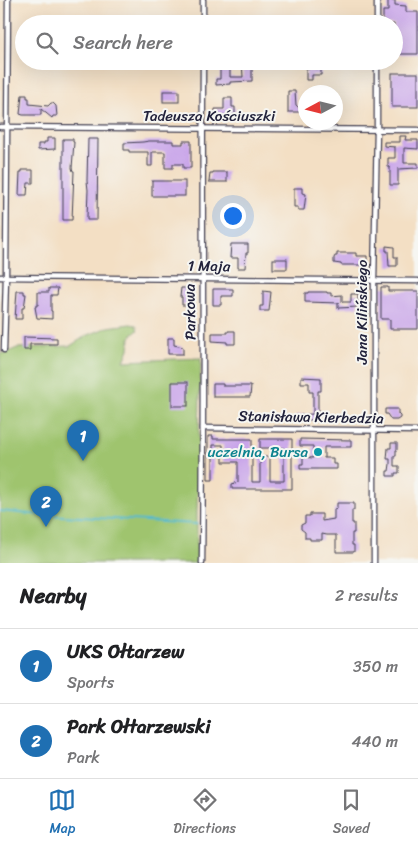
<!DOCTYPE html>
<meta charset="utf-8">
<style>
:root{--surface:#fff;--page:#f2f2f2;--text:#202124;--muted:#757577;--line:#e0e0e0;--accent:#1f6fb2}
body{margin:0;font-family:Sriracha,sans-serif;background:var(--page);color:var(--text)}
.compass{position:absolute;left:298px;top:85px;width:45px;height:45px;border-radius:50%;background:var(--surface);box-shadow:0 5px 20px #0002;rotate:263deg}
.you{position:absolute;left:232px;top:215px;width:18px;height:18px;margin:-12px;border:4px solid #fff;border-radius:50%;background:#1a73e8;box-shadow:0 0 0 8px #1a73e833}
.badge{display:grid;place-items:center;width:32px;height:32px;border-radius:50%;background:var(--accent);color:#fff;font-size:16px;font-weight:700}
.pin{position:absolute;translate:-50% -41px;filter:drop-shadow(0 1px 2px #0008)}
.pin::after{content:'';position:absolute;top:26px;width:18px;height:15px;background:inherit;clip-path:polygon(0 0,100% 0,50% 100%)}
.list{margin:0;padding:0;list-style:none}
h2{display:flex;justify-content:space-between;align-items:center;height:65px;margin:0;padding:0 20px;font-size:21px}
h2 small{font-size:16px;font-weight:400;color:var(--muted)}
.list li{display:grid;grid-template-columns:32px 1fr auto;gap:15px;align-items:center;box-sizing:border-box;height:75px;padding:0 20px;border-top:1px solid var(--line)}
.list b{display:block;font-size:19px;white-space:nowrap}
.list p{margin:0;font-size:16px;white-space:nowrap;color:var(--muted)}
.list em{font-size:16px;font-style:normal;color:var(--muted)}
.icon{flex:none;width:28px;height:28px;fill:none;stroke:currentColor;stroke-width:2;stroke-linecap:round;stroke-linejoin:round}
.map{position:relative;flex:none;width:418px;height:563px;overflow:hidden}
.search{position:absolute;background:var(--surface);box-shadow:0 5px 20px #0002;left:15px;right:15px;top:15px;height:55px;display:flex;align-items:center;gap:12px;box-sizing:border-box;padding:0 18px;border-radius:28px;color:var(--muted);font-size:19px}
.sheet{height:215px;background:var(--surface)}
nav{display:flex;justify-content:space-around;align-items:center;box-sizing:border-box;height:70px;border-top:1px solid var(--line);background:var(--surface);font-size:14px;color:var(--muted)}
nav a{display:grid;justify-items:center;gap:2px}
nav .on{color:var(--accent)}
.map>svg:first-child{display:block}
.green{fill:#9fc46e;stroke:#607354}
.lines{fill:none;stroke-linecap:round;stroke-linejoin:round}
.stream{stroke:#4fb9cc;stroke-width:2}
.building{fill:#c9a5e9}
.minor-casing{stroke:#413e50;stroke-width:7}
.minor{stroke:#fff;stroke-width:4.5}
.culture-dot{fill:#0f9aa8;stroke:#f6f6f2;stroke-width:2}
.labels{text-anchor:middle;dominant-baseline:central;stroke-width:4;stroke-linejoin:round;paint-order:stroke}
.street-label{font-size:15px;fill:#22223b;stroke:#f6f6f2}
.culture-label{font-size:15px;fill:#0d838f;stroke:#f6f6f2;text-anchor:end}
</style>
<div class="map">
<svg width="418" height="563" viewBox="0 0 418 563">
<rect width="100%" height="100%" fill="#f6f6f2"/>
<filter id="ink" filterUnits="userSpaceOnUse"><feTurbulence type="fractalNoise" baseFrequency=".02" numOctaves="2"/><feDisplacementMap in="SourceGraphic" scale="10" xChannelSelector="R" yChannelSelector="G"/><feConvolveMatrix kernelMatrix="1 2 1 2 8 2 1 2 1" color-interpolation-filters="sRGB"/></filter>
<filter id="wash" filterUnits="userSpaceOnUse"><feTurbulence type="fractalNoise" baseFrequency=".0096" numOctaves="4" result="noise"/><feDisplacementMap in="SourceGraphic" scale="20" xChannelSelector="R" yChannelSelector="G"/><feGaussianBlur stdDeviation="1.12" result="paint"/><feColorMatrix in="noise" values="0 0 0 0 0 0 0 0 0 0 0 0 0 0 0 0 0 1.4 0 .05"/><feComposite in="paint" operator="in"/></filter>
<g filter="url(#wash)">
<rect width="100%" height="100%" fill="#f3dfc4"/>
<!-- green -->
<path class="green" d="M130,324L136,325L138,330L130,337L129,349L124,361L201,358L197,511V563H0V353H6L17,348L70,346L86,336L108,327Z"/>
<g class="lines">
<!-- stream -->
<path class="stream" d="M0,511L30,514L197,524"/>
</g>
<g id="blocks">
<!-- building -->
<g class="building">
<path d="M388,0H395V5L406,6V12H418V54H394L395,32H394V24H384V20H383V11H388Z"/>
<path d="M216,61H230V77H243L242,61H252V81L230,82V84L216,85V79H220V65H216Z"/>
<path d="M306,68L321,69V75H312V80H306Z"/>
<rect x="392" y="73" width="26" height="34"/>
<rect x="163" y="91" width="16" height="11"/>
<path d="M288,91H295L296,105L303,112H288Z"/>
<path d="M22,95H27V98H29V104L48,106L51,103H53L56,106L57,116H53L52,118L41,109V115H23L20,114Z"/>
<path d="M224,98H232V107H235V115H215V109H224Z"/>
<path d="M400,136H406L405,140H418V149L404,148V163H418V168L398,169V185H390V167H388V158H395V147L384,146V142H400Z"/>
<path d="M47,138H55V149L38,150V144H44V142H47Z"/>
<path d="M63,139H73V142H74L72,168L73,171H74L72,220H63Z"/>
<path d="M88,139H98L97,220H87V217L88,190L87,181Z"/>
<path d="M149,141H173V144H183V141H191V168H183V164H173V168H165V152H152V166H148V152H129V150H124V143L143,142Z"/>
<path d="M22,170H33V183H28L27,195H19L20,172H22Z"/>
<path d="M213,172H227V182H209L210,173H213Z"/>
<rect x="152" y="181" width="33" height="15"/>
<path d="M294,188H302V193L306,194L304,210H298V207H294Z"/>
<path d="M231,244H248V253H246L245,268H238V258H230Z"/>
<path d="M386,246L394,247V257H397V266H389L388,251H386Z"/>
<path d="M337,253H356V256H367V265H341V264L334,263V258L335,256H337Z"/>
<rect x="273" y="259" width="14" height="10"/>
<path d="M381,287H388V291H418V329H390V319H381Z"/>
<path d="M49,288H58L57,295H51V311H52V319L37,318L35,307H36V305H38V292H49Z"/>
<path d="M181,288H190V305H182V297H180Z"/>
<path d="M213,289H233V296H221V305H213Z"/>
<path d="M17,291H24V294H26L24,308H22V319H15Z"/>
<path d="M263,291L271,292L269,311H260V306H263Z"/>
<path d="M308,292H327V293H331V296L342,295V302H351V294H358V307L338,308V303H340L305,302V293H308Z"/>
<path d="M228,331H235V344H227V342L212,341V333H228Z"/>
<path d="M24,337L57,338V344H30V350H24Z"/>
<path d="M168,338H174V345L183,347V354H168Z"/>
<path d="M301,377L321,378V391H318V420H296V415L313,414V392H309V383H301Z"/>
<rect x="172" y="382" width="16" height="24"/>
<path d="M213,384H223V386H251L250,397H213Z"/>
<path d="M385,409H398V414L400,416V418L397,420H391L387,414H385Z"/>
<path d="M208,436H213V439H252V482H260V457H270V481H284V448H260V439H292V489H232V484L238,482V462H223V445H213V480H208Z"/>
<path d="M300,439L351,440V447H324V458H333V464H337V469H300V464H303V457L313,458V446H300Z"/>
<path d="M391,443H397V450H396V456H394V466H399V473H395V476H387V471H389L390,464V459H387L388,448H391Z"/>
<path d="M337,503H354V510H352V523H354V533H352V545H354V552H336V535H327L322,534V540H310V538H305V532L301,529V525L305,523V516H310V514H322V521L334,519V509L337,508Z"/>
</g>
</g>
</g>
<g filter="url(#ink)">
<use href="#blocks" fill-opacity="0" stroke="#413e50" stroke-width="1"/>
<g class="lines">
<defs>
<g id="minor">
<path d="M203,24V0"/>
<path d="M377,24V0"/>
<path d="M0,127L418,130"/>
<path d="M0,277L418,281"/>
<path d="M4,350L6,277L8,0"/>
<path d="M203,428L418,431"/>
<path d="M202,563C204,396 202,229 203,61"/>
<path d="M374,563V280L377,129V61"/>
</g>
</defs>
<!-- minor casing -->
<use href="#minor" class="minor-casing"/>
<!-- minor -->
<use href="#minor" class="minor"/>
</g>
</g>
<!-- markers -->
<circle class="culture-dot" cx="318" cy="452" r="5"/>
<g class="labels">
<!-- street labels -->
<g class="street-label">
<text x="209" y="116">Tadeusza Kościuszki</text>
<text transform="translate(209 266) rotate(1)">1 Maja</text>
<text transform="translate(190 312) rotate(-91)">Parkowa</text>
<text transform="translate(362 312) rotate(-90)">Jana Kilińskiego</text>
<text transform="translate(311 417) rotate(1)">Stanisława Kierbedzia</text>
</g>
<!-- culture labels -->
<g class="culture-label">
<text x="308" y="452">uczelnia, Bursa</text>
</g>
</g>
</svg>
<svg class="compass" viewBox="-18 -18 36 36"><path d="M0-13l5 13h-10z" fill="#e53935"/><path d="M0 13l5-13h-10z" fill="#757577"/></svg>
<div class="you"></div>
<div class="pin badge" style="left:83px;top:461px">1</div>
<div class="pin badge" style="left:46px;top:527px">2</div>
<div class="search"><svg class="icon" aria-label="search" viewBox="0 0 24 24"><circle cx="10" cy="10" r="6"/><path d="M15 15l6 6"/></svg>Search here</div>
</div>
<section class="sheet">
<h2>Nearby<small>2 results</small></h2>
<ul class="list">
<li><span class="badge">1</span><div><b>UKS Ołtarzew</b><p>Sports</p></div><em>350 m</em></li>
<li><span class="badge">2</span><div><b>Park Ołtarzewski</b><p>Park</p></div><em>440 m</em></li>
</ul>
</section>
<nav>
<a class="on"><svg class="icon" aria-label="map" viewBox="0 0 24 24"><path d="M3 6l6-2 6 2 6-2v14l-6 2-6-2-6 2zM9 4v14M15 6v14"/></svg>Map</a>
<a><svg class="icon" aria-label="directions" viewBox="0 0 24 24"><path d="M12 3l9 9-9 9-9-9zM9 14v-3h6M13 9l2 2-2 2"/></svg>Directions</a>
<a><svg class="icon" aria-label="saved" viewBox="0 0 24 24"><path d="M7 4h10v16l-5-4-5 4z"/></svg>Saved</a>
</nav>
